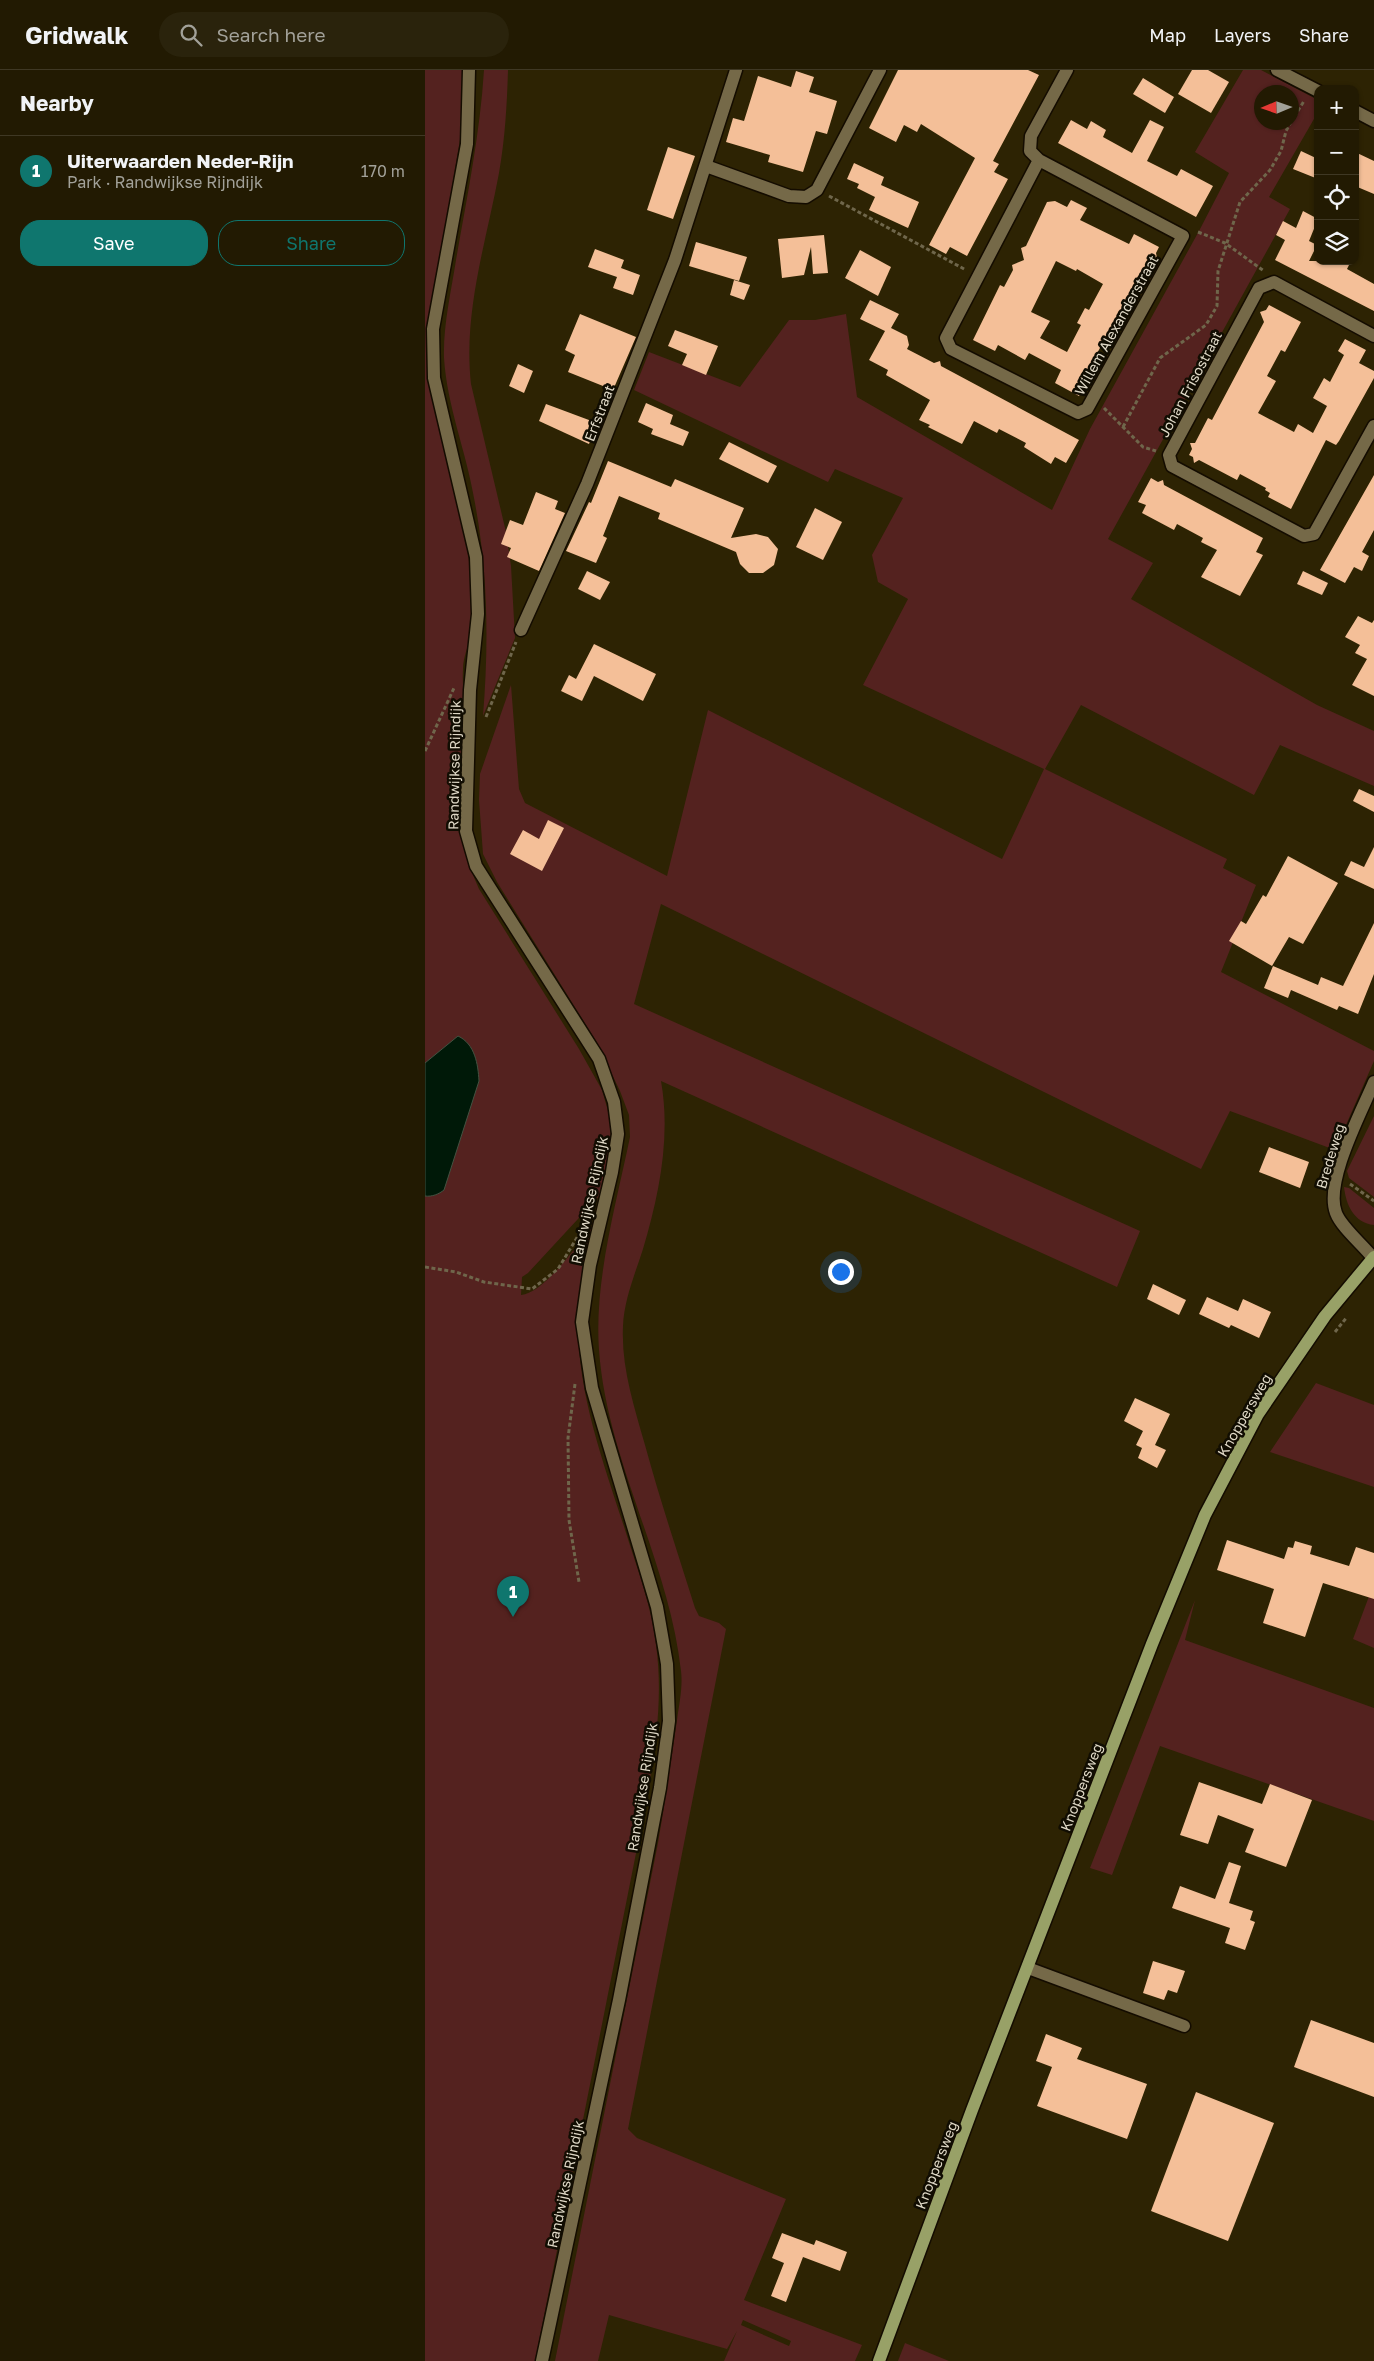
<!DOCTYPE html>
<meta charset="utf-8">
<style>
:root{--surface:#221a02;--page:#2a230c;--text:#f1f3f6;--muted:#a2a199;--line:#3f3824;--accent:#0f766e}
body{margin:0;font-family:"Golos Text",sans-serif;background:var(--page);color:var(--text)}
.controls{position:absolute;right:15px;top:15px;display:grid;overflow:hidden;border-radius:10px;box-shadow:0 1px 4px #0004}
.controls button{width:45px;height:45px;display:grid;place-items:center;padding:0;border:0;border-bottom:1px solid var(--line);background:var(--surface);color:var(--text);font:25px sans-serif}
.compass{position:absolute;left:829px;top:15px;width:45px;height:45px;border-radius:50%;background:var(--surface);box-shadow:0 1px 4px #0004;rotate:268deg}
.you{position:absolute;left:415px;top:1201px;width:18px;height:18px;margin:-12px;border:4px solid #fff;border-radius:50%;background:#1a73e8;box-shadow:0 0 0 8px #1a73e833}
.badge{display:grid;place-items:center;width:32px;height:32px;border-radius:50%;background:var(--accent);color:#fff;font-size:16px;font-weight:700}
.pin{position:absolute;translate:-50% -41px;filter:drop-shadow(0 1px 2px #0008)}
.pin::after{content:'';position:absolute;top:26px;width:18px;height:15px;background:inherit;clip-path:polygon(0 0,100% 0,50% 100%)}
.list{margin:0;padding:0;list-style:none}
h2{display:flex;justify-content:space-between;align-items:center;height:65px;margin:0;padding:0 20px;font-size:21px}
h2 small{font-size:16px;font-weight:400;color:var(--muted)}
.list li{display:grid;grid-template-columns:32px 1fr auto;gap:15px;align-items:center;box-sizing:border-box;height:70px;padding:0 20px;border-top:1px solid var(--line)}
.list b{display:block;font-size:19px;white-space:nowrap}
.list p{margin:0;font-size:16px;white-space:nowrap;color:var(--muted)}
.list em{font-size:16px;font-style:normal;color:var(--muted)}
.actions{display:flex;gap:10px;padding:15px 20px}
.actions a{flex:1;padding:11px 0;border:1px solid var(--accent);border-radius:20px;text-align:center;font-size:18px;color:var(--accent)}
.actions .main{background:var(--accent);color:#fff}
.icon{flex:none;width:28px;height:28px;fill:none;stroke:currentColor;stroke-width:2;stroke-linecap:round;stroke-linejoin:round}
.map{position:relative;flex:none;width:949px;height:2291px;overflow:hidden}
header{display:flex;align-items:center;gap:30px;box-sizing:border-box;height:70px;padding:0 25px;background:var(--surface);border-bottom:1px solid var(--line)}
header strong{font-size:24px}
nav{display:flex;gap:28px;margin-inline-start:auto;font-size:18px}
.search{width:350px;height:45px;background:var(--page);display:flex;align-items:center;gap:12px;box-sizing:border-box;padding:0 18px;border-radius:28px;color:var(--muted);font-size:19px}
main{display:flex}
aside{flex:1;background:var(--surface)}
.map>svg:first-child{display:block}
.green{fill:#54221f;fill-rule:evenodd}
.water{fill:#001908;stroke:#435241}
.building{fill:#f4bf98;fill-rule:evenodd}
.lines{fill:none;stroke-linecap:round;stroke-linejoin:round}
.minor-casing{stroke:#140c00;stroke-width:15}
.major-casing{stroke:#140c00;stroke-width:15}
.path{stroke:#6f664b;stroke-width:3;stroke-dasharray:4 2.5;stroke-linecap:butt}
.minor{stroke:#756948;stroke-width:12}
.major{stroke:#98a167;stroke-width:12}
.labels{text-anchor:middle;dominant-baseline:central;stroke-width:5;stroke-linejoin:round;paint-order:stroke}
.street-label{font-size:14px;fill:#dfd8c6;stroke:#110d02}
</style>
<header>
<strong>Gridwalk</strong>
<div class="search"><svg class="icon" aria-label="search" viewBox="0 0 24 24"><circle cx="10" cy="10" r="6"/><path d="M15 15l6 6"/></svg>Search here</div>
<nav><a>Map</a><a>Layers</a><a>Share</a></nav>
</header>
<main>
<aside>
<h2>Nearby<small></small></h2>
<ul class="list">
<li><span class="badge">1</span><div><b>Uiterwaarden Neder-Rijn</b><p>Park · Randwijkse Rijndijk</p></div><em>170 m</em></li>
</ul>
<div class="actions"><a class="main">Save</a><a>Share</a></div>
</aside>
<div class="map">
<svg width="949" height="2291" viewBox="0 0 949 2291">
<rect width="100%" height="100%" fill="#2d2303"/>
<!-- green -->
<g class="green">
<path d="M0,0H38L36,64L3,258C0,348 42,431 47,521C47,534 48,549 46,563C44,575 38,587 38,599C37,619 40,640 40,660C38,719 28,763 54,819L154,979L177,1020L185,1048L186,1074L177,1123L103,1203L97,1207L96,1225C120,1223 154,1172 170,1153C164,1176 157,1199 155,1223C145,1307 177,1387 202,1466C213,1501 227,1538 231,1575C239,1632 229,1687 219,1743L110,2291H0Z"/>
<path d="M59,0H83C82,35 80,69 74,103C61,173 38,242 46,314L81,462L86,496L90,568L58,646C64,572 63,500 49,428C41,381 22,336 19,288C18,256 26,222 31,190C42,127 55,64 59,0Z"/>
<path d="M818,0H836L893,30V42L844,127L865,139L683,469L728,493L706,529L892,635L949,661V716L855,675L829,725L656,635L620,699L802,789L798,798L831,815L796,902L949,981V991L910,1080L805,1041L776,1099L236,834L209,934L715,1161L692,1217L236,1011C246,1067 234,1125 218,1179C210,1204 199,1230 198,1256C196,1297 209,1336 220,1375C235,1430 253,1484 270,1538L274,1546L294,1553L301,1559L203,2059L212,2068L361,2129L319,2230L437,2275L430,2291H299L312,2261L302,2279L184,2245L173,2291H130L233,1773C240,1732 246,1692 252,1650C254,1635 258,1617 256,1601C244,1491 182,1391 174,1280C169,1211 191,1135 205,1067L204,1045L195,1021L171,971L72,812L58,784L54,730L55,704L86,615L94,719L100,733L242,806L283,640L577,789L619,699L438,615L483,529L453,512L447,485L478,428L410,399L403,412L209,320L224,282L315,317L364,250H390L421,244L432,327L627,440L665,359L774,161L804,103L770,82ZM836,22H866V52H836ZM318,2250L366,2271L364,2276L316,2255Z"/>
<path d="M949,1046V1127L924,1108L922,1101Z"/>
<path d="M919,1117L924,1118L949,1138V1155C929,1153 921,1135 919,1117Z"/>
<path d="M891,1313L949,1335V1417L845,1382Z"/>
<path d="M949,1513V1578L928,1569Z"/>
<path d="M770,1530L760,1570L949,1638V1751L735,1676L687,1805L665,1798Z"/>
<path d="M480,2273L524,2291H473Z"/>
</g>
<!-- water -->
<path class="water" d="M33,966C50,974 53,994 54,1011L19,1120C14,1124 7,1127 0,1126V993Z"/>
<!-- building -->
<g class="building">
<path d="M473,0H603L614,5L568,91L574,94L569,102L583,109L542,186L525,177L521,184L504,175L550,88L496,54L492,62L479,55L471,72L444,58Z"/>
<path d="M767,0H783L804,12L786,43L753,24Z"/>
<path d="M371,1L389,7L384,22L412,31L402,64L391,61L378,102L343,92L345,85L301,72L308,48L319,51L333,6L366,17Z"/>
<path d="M718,8L749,27L740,43L708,24Z"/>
<path d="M646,50L662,59L666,51L681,60L678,67L707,83L725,50L739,57L722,91L752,106L756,99L788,116L771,147L633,73Z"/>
<path d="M243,77L270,86L248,149L222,140Z"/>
<path d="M876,81L893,89V109L868,99Z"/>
<path d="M930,82L949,91V124L930,116Z"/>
<path d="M429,93L459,107L456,115L494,132L483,158L444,140L450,127L432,118L434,114L422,109Z"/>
<path d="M646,130L662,138L655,150L704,174L709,164L734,177L731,183L732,188L728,189L715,214L711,212L658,309L662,311L654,326L630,313L636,300L604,283L600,290L573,275L570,281L548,270L575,215L579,217L588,200L587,195L599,190L596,178L601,176L622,132L630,131L642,137ZM631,191L651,201L652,199L678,214L664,240L660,238L652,253L656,255L642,282L615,268L625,251L606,242Z"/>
<path d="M878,141L893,149L884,171L892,175L884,191H926L922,199L949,214V241L850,190L860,170L851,165L858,151L871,158Z"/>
<path d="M399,165L403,203L388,204L386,177L379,205L357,208L353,169Z"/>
<path d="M271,172L322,187L314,211L264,196Z"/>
<path d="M170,179L199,190L196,198L215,205L208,225L188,218L192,207L163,197Z"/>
<path d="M435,180L466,197L453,226L420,208Z"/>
<path d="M309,210L325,215L319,230L305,225Z"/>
<path d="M445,230L474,244L466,258L482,266L484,275L482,279L509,293L515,291L516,296L654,370L641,393L630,387L626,394L599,377L601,373L574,359L572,363L549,351L537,374L503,357L505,355L494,350L505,330L461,305L463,300L444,290L460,261L435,249Z"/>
<path d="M844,235L876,252L860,282L856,280L842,306L851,311L833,343L869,362L873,354L888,363L902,336L888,328L899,308L905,312L919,285L913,281L920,269L941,280L934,293L949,301V308L914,371L911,375L901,370L866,439L843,427L845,423L840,420L841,418L815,404L812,410L774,390L769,393L768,387L764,385L767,379L765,373H770L783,348L787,350L839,252L835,242L841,240Z"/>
<path d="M155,244L211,267L188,320L143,302L150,285L140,280Z"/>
<path d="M250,260L293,276L281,305L257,295L262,284L243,276Z"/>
<path d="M93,294L108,301L99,323L84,316Z"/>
<path d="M221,333L248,345L245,354L264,362L258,376L226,364L228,359L213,352Z"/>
<path d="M121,334L172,353L164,374L114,351Z"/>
<path d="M304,372L352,396L343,413L294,389Z"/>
<path d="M183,391L246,417L250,409L319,438L306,468L331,464L343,467L353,479L349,495L338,503H324L315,494L311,482L233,449L235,443L194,426L178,466L182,468L171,493L141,481L164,432L166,433Z"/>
<path d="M949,405V460L937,482L944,486L937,501L929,497L920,513L895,500Z"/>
<path d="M726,408L733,412L738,410L739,415L838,468L831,482L838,485L815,526L776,507L792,480L776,472L778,468L752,454L749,460L717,443L721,435L713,432Z"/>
<path d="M111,422L133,431L130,439L140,443L114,501L82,487L86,478L76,474L85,450L98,455Z"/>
<path d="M390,438L417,452L398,490L371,477Z"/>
<path d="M162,501L185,512L175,530L153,519Z"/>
<path d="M878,501L903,513L897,525L872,514Z"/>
<path d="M933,546L947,553L949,550V626L927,615L942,589L930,583L935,575L920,567Z"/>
<path d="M169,574L231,604L218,631L169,606L157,631L136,621L144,605L151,609Z"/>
<path d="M934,719L949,726V742L928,731Z"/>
<path d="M123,750L139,758L117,801L85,784L98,760L114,769Z"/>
<path d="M949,777V819L919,805L926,791L939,797Z"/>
<path d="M863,786L913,813L878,874L864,867L847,896L804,871L816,851L821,854L838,825L841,827Z"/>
<path d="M949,853V904L933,944L914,936L912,940L866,920L863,928L839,918L848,896L893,915L896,907L918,916Z"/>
<path d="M844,1077L884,1092L875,1118L834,1102Z"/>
<path d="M728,1214L761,1230L754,1245L722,1229Z"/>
<path d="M782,1227L813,1241L818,1229L846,1242L834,1268L806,1255L804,1258L774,1244Z"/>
<path d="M710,1328L745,1344L730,1375L741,1380L732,1398L713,1388L717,1378L711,1375L718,1361L699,1351Z"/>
<path d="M802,1470L859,1489L863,1477L868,1478L870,1471L887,1476L885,1484L924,1496L931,1477L949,1483V1529L898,1513L880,1567L838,1553L849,1519L792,1500Z"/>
<path d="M774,1712L837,1734L845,1714L887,1730L861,1797L820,1782L829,1759L793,1745L783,1774L755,1765Z"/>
<path d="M804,1792L816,1796L804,1833L828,1841L825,1850L830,1852L820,1880L800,1873L805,1858L747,1838L755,1816L790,1829Z"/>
<path d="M728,1891L760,1901L752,1923L743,1920L739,1930L718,1923Z"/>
<path d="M886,1950L949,1973V2027L869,1997Z"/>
<path d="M621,1964L657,1978L652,1989L722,2014L702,2069L612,2036L627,1997L611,1991Z"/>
<path d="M771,2022L849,2053L803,2171L726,2141Z"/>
<path d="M357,2163L389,2175L391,2170L422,2182L415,2201L378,2187L361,2232L346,2226L359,2193L347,2188Z"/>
</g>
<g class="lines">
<defs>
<g id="minor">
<path d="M44,0L42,74L8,259L9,308L51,487L53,544L45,620L41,761L51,796L174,989L189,1032L193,1064L187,1102L165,1195L157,1252L167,1318L232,1537L242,1594L244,1651L235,1718L194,1930L117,2291"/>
<path d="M852,0L893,21"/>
<path d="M930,41L949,51"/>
<path d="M614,90L521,268L526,279L653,343L662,339L758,166L614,90L605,81L606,66L642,0"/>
<path d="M281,96L364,126L381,127L392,120L455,0"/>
<path d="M949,266L849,212L834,218L744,385L747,396L879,466L889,464L949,356"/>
<path d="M96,560L162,414L250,190L311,0"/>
<path d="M948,1188C939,1176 916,1157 911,1143C899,1112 936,1043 949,1012"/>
<path d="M603,1898L759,1956"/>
</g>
<path id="major" d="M454,2291L547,2040L727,1574L780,1445L833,1344L900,1246L949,1187"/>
</defs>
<!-- minor casing -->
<use href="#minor" class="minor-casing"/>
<!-- major casing -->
<use href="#major" class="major-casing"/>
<!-- path -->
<g class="path">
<path d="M866,52L879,31"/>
<path d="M404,126L541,200"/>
<path d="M773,162L800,173L839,201"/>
<path d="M679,338L718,377L731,381"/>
<path d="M698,357L735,288L781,255L792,236L793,201L815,132L845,100L856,81L861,61L866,52"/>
<path d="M61,647L91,572"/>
<path d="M0,681L29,618"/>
<path d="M925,1114L949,1131"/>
<path d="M0,1197L31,1202L59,1212L107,1219L133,1199L156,1161"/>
<path d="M910,1262L922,1247"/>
<path d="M150,1314L143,1368L144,1450L154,1512"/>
</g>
<!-- minor -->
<use href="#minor" class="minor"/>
<!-- major -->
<use href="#major" class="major"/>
</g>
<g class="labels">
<!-- street labels -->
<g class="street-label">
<text transform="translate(691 255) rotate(-61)">Willem Alexanderstraat</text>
<text transform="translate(765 314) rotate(-62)">Johan Frisostraat</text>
<text transform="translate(174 343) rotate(-69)">Erfstraat</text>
<text transform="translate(29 695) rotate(-89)">Randwijkse Rijndijk</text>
<text transform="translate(905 1086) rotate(-73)">Bredeweg</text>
<text transform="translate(164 1130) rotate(-78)">Randwijkse Rijndijk</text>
<text transform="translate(819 1345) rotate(-60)">Knoppersweg</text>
<text transform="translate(217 1717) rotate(-81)">Randwijkse Rijndijk</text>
<text transform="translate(656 1717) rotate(-69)">Knoppersweg</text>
<text transform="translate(511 2095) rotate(-69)">Knoppersweg</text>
<text transform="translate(140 2114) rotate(-78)">Randwijkse Rijndijk</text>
</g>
</g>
</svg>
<div class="controls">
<button>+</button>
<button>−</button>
<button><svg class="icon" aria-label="locate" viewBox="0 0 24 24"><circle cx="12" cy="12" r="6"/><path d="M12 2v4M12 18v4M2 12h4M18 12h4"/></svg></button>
<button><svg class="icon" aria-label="layers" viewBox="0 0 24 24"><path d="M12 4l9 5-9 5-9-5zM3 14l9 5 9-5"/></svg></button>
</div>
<svg class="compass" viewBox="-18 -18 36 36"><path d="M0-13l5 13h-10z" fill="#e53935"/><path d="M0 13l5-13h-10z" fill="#a2a199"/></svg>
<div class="you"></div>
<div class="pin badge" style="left:88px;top:1547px">1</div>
</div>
</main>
